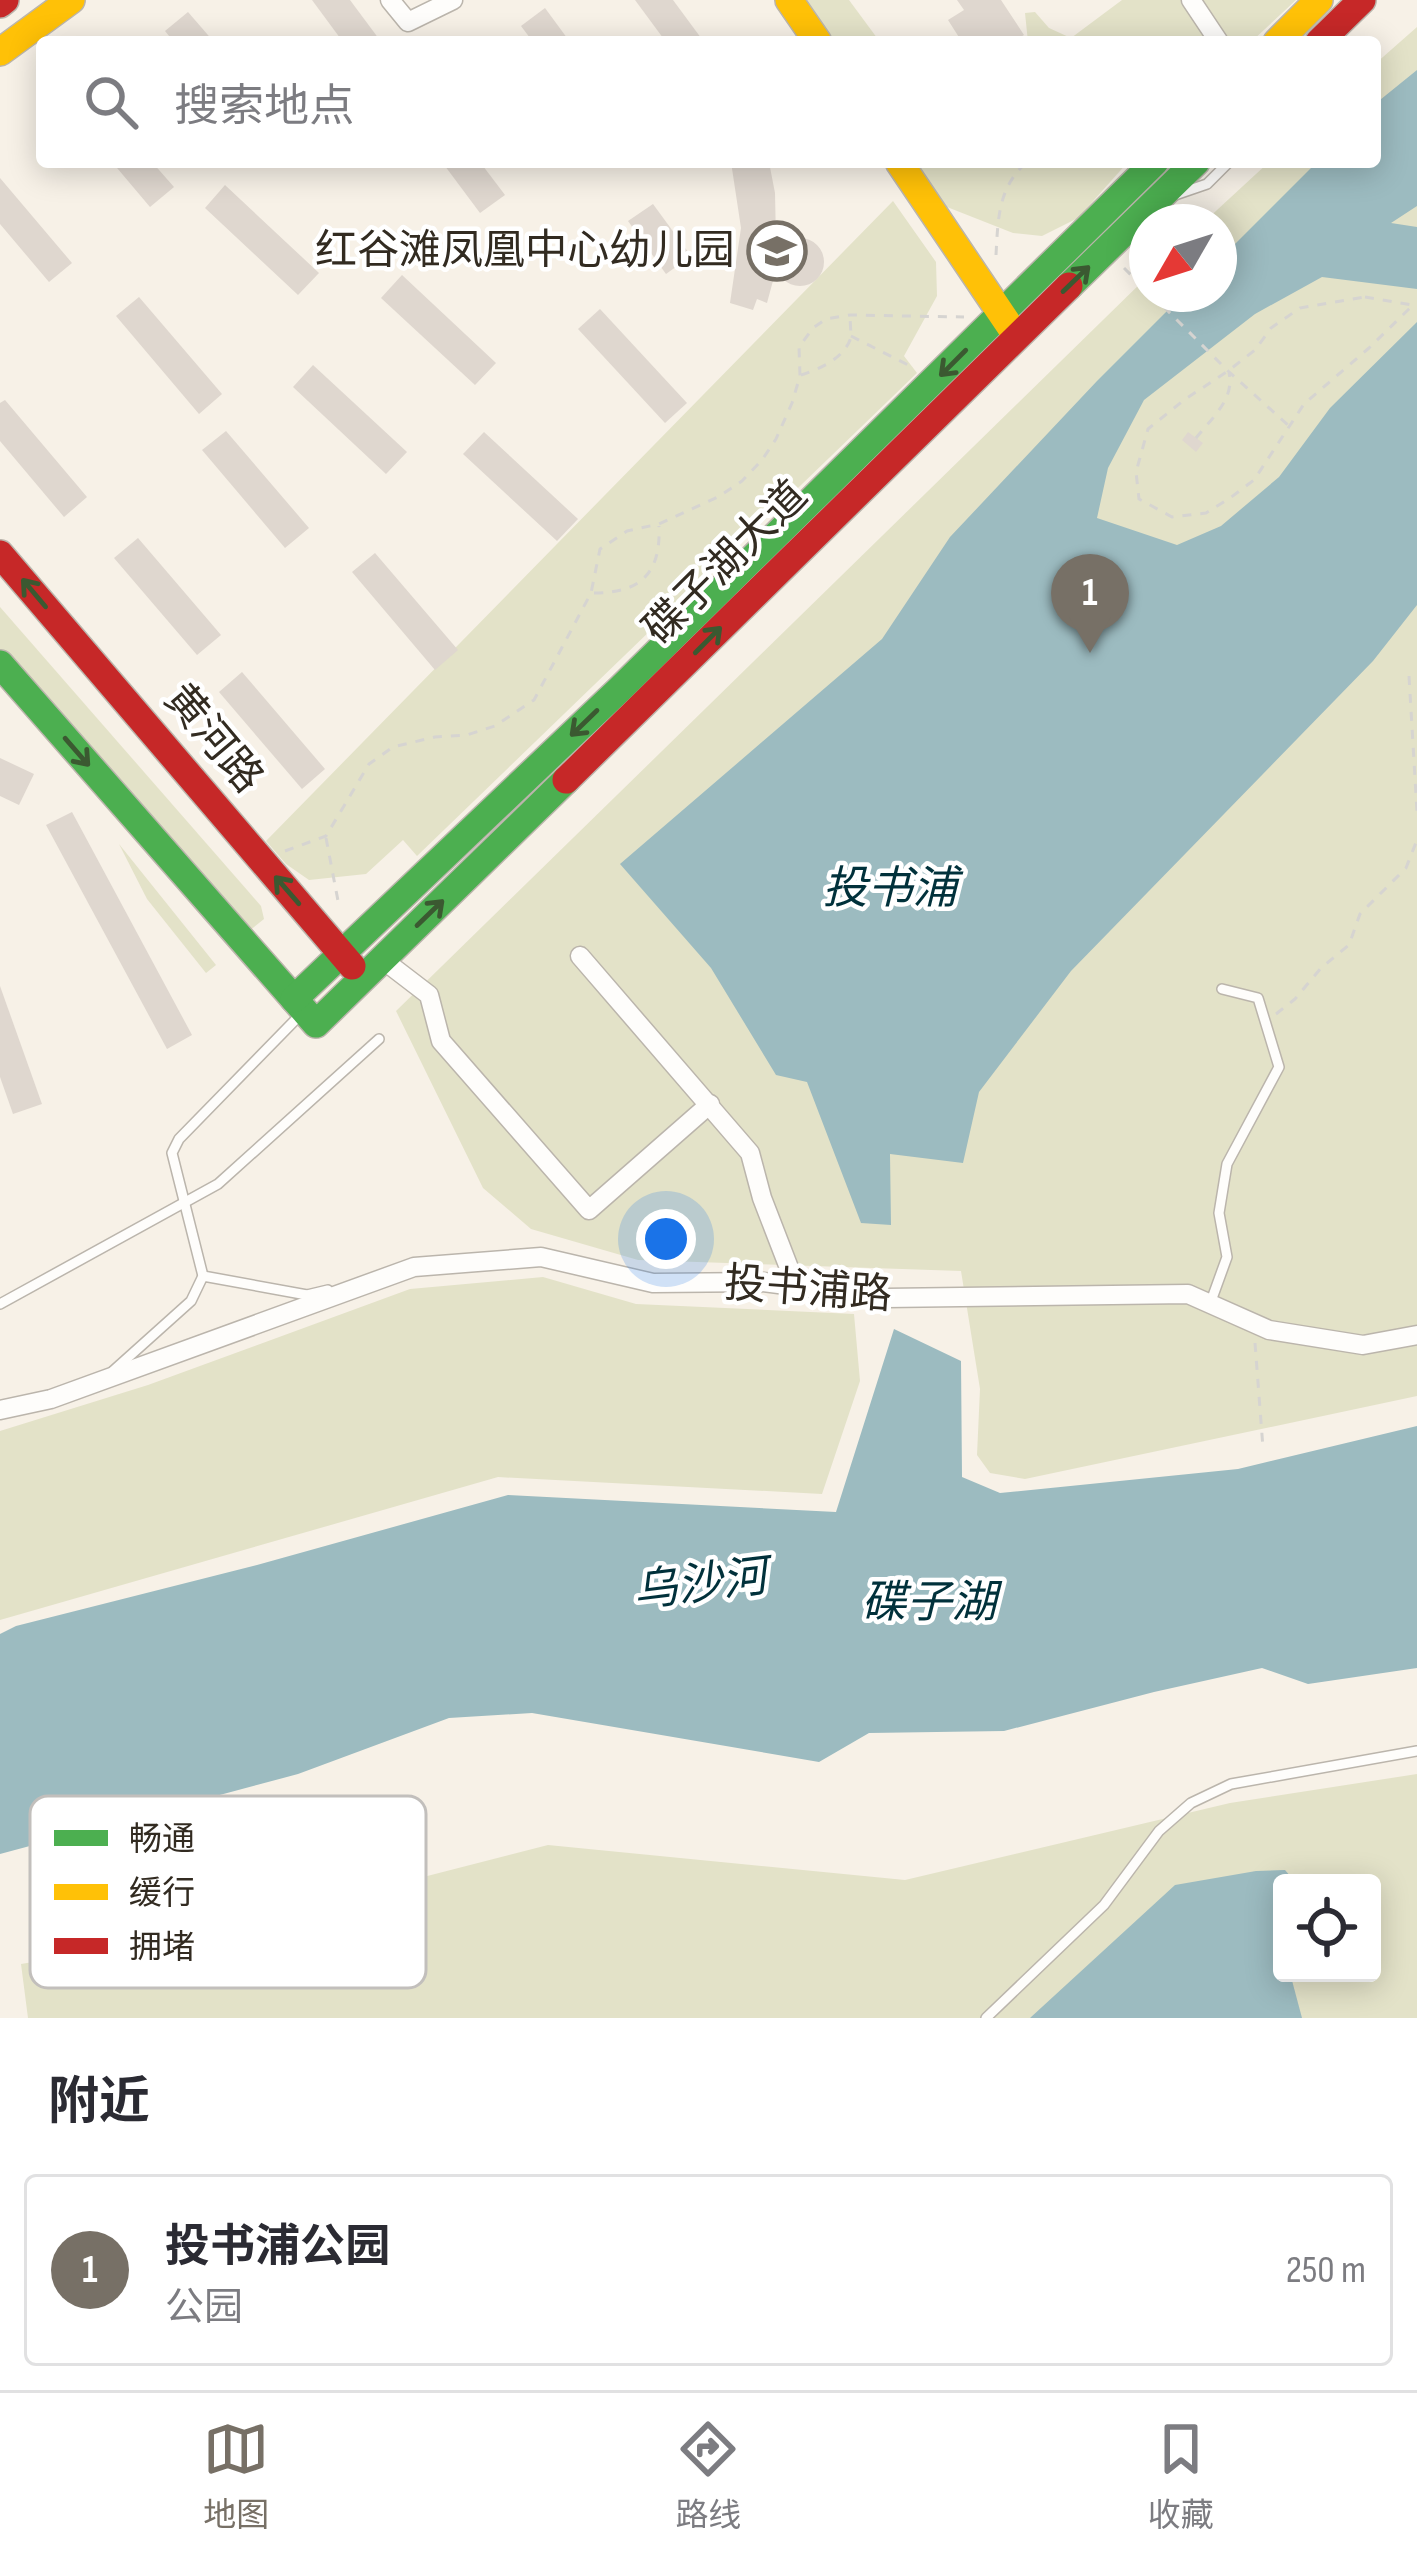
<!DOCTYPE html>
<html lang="zh">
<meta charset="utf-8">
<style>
:root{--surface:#fff;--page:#f7f7f7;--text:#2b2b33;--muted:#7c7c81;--line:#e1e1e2;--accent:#777066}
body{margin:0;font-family:"Sofia Sans Condensed","Noto Sans SC",sans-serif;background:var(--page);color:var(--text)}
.controls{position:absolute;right:36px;bottom:36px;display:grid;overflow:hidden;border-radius:12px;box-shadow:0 6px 30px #0003}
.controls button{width:108px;height:108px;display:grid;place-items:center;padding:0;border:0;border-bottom:3px solid var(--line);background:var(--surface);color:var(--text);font:60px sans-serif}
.compass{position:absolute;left:1129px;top:204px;width:108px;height:108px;border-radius:50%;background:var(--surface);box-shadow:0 6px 30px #0003;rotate:231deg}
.you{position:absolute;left:666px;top:1239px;width:42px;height:42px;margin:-30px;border:9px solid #fff;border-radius:50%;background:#1a73e8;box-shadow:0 0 0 18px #1a73e833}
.badge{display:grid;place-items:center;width:78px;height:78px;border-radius:50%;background:var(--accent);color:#fff;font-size:39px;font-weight:700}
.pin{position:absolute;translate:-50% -99px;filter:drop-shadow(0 3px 6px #0008)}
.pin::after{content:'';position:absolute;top:63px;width:42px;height:36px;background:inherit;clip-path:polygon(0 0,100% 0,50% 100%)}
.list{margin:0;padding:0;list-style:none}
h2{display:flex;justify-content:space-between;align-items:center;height:156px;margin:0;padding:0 48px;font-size:51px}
h2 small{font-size:39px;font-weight:400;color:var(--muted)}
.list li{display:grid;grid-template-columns:78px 1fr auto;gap:36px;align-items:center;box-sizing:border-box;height:192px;margin:0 24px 24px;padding:0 24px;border:3px solid var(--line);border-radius:12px}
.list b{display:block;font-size:45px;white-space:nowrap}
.list p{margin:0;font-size:39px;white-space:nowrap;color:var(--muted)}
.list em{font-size:39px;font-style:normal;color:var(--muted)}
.icon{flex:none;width:66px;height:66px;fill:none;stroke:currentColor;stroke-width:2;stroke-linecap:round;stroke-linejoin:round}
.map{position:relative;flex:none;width:1417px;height:2018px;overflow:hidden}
.search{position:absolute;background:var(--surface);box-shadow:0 6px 30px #0003;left:36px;right:36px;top:36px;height:132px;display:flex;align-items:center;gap:30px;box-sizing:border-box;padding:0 42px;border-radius:12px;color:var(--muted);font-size:45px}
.sheet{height:372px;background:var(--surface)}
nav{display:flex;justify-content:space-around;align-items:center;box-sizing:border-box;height:168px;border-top:3px solid var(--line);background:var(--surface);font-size:33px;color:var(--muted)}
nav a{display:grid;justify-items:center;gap:6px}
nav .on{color:var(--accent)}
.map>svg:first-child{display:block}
.green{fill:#e3e2c8;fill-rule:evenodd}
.water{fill:#9cbbc0}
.building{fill:#dfd7cf}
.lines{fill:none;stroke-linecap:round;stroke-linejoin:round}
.lane-casing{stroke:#bbb5ac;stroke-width:12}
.street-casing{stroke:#bbb5ac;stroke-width:21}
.fast-casing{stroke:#bbb5ac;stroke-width:30}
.slow-casing{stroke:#bbb5ac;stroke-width:30}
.jam-casing{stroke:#bbb5ac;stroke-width:30}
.path{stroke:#d6d4d1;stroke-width:3;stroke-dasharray:9 9;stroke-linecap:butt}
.lane{stroke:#fefdfb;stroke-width:9}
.street{stroke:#fefdfb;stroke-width:18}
.fast{stroke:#4caf50;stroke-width:27}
.slow{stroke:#ffc107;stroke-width:27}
.jam{stroke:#c62828;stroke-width:27}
.oneway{stroke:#3b5931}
.labels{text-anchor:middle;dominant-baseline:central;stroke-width:9;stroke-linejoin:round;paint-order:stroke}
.poi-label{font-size:42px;fill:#322b21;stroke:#fff;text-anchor:end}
.street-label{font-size:42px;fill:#322b21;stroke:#fff}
.water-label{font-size:45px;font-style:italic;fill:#01313b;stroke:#fff}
.key{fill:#fff;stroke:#c2bfbc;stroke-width:3}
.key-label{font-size:33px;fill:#322b21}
</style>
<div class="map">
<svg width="1417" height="2018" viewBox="0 0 1417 2018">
<rect width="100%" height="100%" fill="#f7f1e7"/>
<!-- green -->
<g class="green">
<path d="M802,0H849L880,42H832Z"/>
<path d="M1122,0H1296L1251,42H1028L1025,13L1035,12L1049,28L1071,38Z"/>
<path d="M1417,27V1396L1025,1479L990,1473L977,1455L980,1389L961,1271L638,1260L531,1229L483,1188L396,1011L1147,277V294H1219V222H1204L1269,162H1375V64Z"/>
<path d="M916,162H1128L1078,218L1042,236L1013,233L947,207Z"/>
<path d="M893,201L936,262L937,296L904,356L917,373L417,856L403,840L366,874L309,880L286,864L266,841Z"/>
<path d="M0,607L261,906L264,919L249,931L0,654Z"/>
<path d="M119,844L216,965L206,973L147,899Z"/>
<path d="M543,1277L636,1304L854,1314L860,1381L822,1494L498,1477L0,1620V1431L148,1385L410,1289Z"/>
<path d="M1417,1774V2018H28L21,1964L202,1934L548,1845L905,1880L1230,1803ZM1282,1883H1372V1973H1282Z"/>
</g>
<!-- water -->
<g class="water">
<path d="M1417,70V206L1391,223L1417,227V289L1322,277L1255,314L1144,400L1108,468L1097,518L1177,545L1221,526L1279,477L1330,408L1417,322V605L1373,661L1071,971L979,1092L963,1163L890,1154L891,1225L861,1223L807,1082L776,1075L711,968L620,864L882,639L950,537L1097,381L1184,294H1219V260L1317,162H1375V104Z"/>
<path d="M894,1329L961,1361L962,1477L1000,1493L1238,1469L1417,1426V1668L1308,1684L1262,1668L1154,1692L1004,1731L869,1733L819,1762L532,1713L449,1718L298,1774L0,1854V1634L16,1626L257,1565L508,1495L836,1512Z"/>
<path d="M1285,1870L1296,1883H1282V1973H1290L1302,2018H1030L1175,1885L1256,1871Z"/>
</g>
<!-- building -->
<g class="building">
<path d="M312,0H350L379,39L375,42H343Z"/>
<path d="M635,0H673L704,42H666Z"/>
<path d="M957,0H1001L1024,35L1012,42H962L948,20L964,10Z"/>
<path d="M545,8L570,42H533L521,26Z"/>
<path d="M188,12L214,42H174L165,31Z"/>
<path d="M112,162H152L174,187L150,207Z"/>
<path d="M442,162H480L505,195L480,213Z"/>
<path d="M731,162H769L775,193L776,240L774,277L767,303L757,299L753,310L730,303L741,228Z"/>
<path d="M0,178L72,263L49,282L0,224Z"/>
<path d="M225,185L319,273L298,295L205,208Z"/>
<path d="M653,204L691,256L666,274L628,221Z"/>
<circle cx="800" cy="262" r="24"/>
<path d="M402,275L496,363L475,385L381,298Z"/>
<path d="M139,297L222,394L199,414L116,316Z"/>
<path d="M600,309L687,403L665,423L578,329Z"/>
<path d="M313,365L407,452L386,474L293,387Z"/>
<path d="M5,400L87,497L64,517L0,441V403Z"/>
<path d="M226,431L309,528L285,548L202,450Z"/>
<path d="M484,432L578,519L557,541L463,454Z"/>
<path d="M1188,432L1203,443L1196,452L1182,440Z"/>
<path d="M138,538L221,635L197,655L114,558Z"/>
<path d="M375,553L458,650L435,670L352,572Z"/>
<path d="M242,672L325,769L302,789L219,692Z"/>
<path d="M0,758L34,774L19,805L0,796Z"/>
<path d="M72,812L192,1035L167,1049L46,825Z"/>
<path d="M0,986L42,1104L13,1114L0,1077Z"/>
</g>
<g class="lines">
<defs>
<g id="lane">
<path d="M1175,195L1207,184L1229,162"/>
<path d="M203,1276L172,1153L179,1139L302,1013"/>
<path d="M0,1304L218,1184L379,1039"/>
<path d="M1210,1304L1227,1257L1219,1213L1227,1164L1279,1067L1258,998L1222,989"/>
<path d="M113,1371L191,1301L203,1276L307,1295L328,1290"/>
<path d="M986,2018L1104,1905L1159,1831L1191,1803L1231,1784L1417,1751"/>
</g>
<g id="street">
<path d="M390,0L408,22L453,0"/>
<path d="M1191,0L1219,42"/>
<path d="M580,956L750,1153L762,1198L796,1286"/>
<path d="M382,959L429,995L441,1041L589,1210L710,1104"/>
<path d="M0,1410L51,1399L414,1267L541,1257L653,1283L763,1282L886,1298L1188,1294L1269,1330L1363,1345L1417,1335"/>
</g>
<g id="fast">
<path d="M1069,286L1196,162"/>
<path d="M0,664L316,1024L566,780"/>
<path d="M294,999L620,689L1155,162"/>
</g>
<g id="slow">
<path d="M789,0L818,42"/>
<path d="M1277,42L1319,0"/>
<path d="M0,52L71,0"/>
<path d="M899,162L1011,328"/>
</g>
<g id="jam">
<path d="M0,4L5,0"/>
<path d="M1319,42L1362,0"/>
<path d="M0,554L352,966"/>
<path d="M566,780L1069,286"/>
</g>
</defs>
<!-- lane casing -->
<use href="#lane" class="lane-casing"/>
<!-- street casing -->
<use href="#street" class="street-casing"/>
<!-- fast casing -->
<use href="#fast" class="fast-casing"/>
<!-- slow casing -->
<use href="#slow" class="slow-casing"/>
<!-- jam casing -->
<use href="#jam" class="jam-casing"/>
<!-- path -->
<g class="path">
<path d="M996,255C998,219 998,187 1027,162"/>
<path d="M1124,268L1147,291"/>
<path d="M1151,294L1228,371L1288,425"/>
<path d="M1365,297L1413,305L1369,348L1304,404L1254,480L1230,498L1206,513L1172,517L1139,499L1136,472L1148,429L1184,400L1228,371L1255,350L1271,328L1300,308Z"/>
<path d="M851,336L914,368"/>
<path d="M801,375C820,369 845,358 851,337C851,335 850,318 850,315"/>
<path d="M1196,438C1211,419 1235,399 1229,373"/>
<path d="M594,593C641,593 661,573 659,526"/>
<path d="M1409,676L1417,812"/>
<path d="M326,838L339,906"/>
<path d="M285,851L326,836L369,764L393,747L435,737L467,735L495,726L534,700L591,593L600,549L627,531L659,524L718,497L742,481L762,460L776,439L792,403L800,376L799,347L813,328L826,319L850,315L964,317"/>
<path d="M1276,1014L1295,999L1321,968L1349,945L1360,914L1406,868L1417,840"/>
<path d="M1255,1343L1263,1448"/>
</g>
<!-- lane -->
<use href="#lane" class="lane"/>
<!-- street -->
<use href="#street" class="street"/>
<!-- fast -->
<use href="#fast" class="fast"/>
<!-- slow -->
<use href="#slow" class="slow"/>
<!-- jam -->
<use href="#jam" class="jam"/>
</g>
<!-- one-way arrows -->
<defs><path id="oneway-shaft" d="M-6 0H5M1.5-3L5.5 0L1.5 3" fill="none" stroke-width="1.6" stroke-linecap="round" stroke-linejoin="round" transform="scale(3)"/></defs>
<g class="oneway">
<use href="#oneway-shaft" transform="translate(1076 279) rotate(-44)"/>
<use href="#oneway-shaft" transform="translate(953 363) rotate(135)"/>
<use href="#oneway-shaft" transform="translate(34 593) rotate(-130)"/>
<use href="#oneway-shaft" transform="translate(708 640) rotate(-45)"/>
<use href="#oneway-shaft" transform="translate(584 723) rotate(136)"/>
<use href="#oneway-shaft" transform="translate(77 752) rotate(49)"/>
<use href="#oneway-shaft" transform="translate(287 890) rotate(-131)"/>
<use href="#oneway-shaft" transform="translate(430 913) rotate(-44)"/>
</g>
<!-- icons -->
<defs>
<symbol id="school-ring" viewBox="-11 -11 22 22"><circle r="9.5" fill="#fff" stroke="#777066" stroke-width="1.5"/><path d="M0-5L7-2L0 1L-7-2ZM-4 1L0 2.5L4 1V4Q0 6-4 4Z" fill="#777066"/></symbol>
</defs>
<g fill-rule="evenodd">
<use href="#school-ring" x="744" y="218" width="66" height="66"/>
</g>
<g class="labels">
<!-- poi labels -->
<g class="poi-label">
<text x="735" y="251">红谷滩凤凰中心幼儿园</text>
</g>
<!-- street labels -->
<g class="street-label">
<text transform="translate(726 563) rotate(-45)">碟子湖大道</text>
<text transform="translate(213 739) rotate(50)">黄河路</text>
<text transform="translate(808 1290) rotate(4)">投书浦路</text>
</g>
<!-- water labels -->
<g class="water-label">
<text x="890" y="889">投书浦</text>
<text transform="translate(700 1585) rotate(-7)">乌沙河</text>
<text x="929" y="1603">碟子湖</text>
</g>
</g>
<!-- legend -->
<rect x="30" y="1796" width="396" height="192" rx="18" class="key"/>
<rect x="54" y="1830" width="54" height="16" fill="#4caf50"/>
<rect x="54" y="1884" width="54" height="16" fill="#ffc107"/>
<rect x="54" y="1938" width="54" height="16" fill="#c62828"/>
<g class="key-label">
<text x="129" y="1850">畅通</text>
<text x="129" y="1904">缓行</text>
<text x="129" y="1958">拥堵</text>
</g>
</svg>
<div class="controls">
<button><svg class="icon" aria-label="locate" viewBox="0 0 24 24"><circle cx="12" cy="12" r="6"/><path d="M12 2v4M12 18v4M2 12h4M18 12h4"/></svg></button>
</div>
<svg class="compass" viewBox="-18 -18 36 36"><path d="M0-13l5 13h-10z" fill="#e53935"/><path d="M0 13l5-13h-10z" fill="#7c7c81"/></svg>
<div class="you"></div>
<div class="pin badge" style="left:1090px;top:653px">1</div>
<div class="search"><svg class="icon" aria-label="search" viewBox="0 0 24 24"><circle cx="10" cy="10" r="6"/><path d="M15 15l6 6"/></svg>搜索地点</div>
</div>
<section class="sheet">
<h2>附近<small></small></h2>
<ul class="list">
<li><span class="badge">1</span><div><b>投书浦公园</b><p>公园</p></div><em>250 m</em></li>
</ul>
</section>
<nav>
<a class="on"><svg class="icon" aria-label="map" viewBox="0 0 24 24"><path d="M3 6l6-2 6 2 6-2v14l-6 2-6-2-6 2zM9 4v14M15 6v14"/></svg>地图</a>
<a><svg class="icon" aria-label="directions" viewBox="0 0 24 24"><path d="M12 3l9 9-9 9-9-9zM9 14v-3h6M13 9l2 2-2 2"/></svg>路线</a>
<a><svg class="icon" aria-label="saved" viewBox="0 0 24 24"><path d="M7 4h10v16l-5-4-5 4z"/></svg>收藏</a>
</nav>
